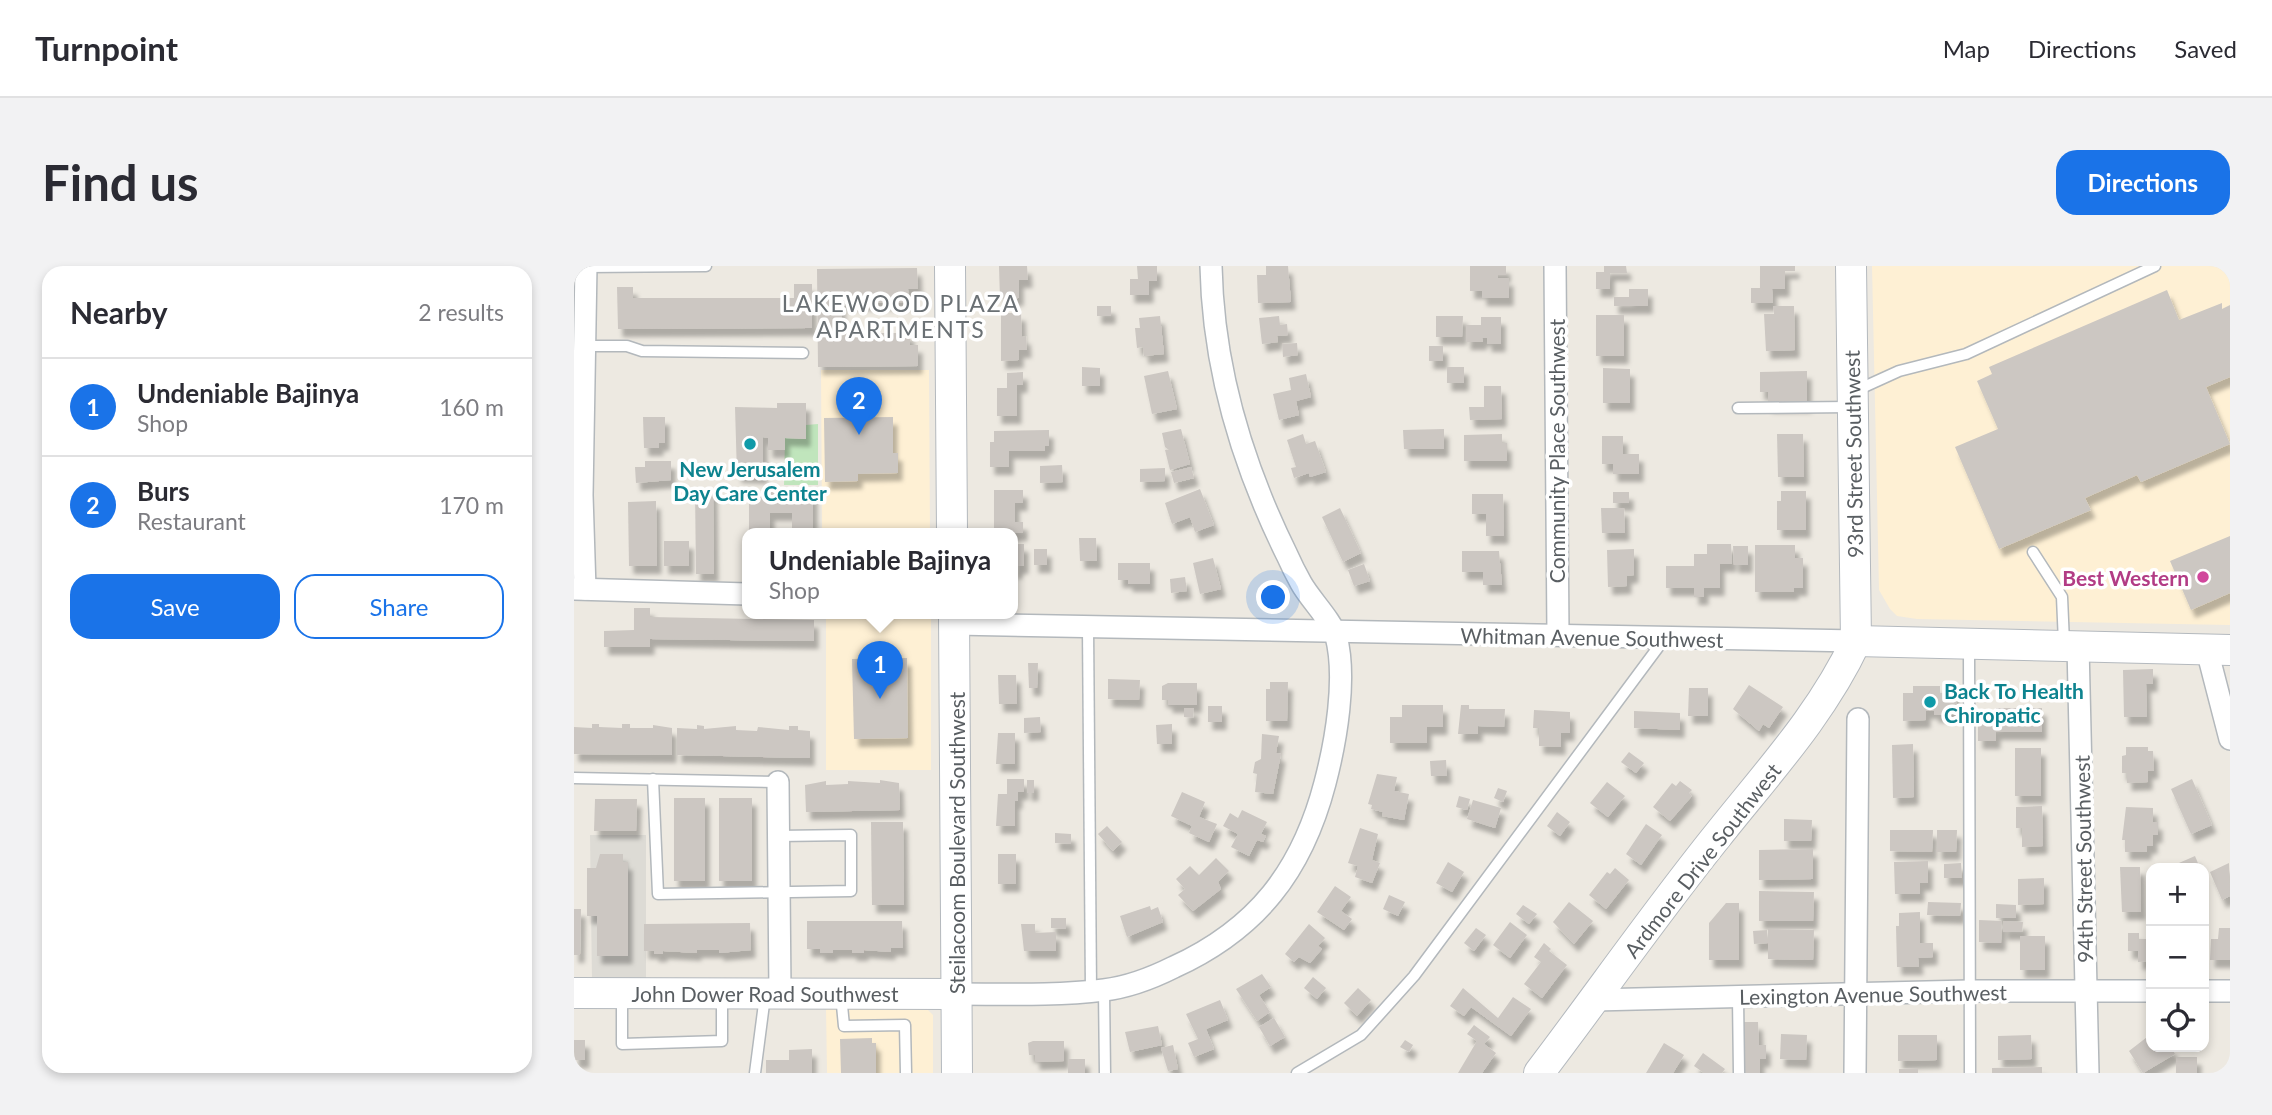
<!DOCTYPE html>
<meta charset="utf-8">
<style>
:root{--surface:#fff;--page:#f2f2f3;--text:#2b2b33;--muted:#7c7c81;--line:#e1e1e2;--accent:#1a73e8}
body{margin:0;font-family:Lato,sans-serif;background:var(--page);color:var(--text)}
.controls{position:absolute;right:21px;bottom:21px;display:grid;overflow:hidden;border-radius:14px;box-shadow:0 4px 10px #0003}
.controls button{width:63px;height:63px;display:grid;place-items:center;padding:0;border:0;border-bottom:2px solid var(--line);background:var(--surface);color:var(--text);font:35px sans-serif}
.you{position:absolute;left:700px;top:332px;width:24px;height:24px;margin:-18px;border:5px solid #fff;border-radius:50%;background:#1a73e8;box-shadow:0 0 0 10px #1a73e833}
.badge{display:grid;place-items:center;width:46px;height:46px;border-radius:50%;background:var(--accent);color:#fff;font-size:23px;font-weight:700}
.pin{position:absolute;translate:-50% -58px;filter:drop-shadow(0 2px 4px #0008)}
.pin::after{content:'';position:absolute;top:37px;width:24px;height:21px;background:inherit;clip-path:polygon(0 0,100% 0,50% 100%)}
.popup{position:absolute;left:168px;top:262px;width:276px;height:91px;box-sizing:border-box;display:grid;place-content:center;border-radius:14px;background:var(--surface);filter:drop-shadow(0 2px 5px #0005);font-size:23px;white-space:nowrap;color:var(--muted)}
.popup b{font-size:26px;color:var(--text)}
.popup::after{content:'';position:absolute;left:50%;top:100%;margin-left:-14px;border:14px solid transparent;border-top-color:var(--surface)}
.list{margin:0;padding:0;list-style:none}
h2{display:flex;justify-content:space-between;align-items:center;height:91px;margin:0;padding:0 28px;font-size:30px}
h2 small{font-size:23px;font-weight:400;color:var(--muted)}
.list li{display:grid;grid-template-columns:46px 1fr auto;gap:21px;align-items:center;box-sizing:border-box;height:98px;padding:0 28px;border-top:2px solid var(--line)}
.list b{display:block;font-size:26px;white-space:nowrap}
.list p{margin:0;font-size:23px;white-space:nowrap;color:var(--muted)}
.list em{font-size:23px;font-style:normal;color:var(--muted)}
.actions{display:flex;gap:14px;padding:21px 28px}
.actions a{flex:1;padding:16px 0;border:2px solid var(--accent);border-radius:21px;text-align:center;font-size:24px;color:var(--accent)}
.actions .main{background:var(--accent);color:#fff}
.icon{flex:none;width:38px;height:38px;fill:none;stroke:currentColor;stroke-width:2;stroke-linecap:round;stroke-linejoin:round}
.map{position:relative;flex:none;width:1656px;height:807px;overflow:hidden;border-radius:21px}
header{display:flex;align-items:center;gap:42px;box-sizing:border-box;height:98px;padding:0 35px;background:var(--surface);border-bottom:2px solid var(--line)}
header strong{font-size:33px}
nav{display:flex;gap:38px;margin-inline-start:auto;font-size:24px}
.intro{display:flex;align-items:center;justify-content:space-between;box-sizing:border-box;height:168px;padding:0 42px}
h1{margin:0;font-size:49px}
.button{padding:18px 32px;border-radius:21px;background:var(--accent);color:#fff;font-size:24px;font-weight:700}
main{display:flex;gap:42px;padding:0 42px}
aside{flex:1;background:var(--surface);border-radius:21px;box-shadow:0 4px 10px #0003}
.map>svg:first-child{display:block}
.commercial{fill:#fef0d4}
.industrial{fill:#dddbd5}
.green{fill:#c0e5bc}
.building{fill:#ccc7c2;filter:url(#shadow)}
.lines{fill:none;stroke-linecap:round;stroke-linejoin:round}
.lane-casing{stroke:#b3b8bc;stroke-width:13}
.street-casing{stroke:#b3b8bc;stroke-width:24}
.secondary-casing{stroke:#b4b9be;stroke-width:32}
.lane{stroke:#fff;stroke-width:10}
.street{stroke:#fff;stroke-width:21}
.secondary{stroke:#fff;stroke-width:30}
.culture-dot{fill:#0f9aa8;stroke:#fff;stroke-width:2.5}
.hotel-dot{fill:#d1479c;stroke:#fff;stroke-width:2.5}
.labels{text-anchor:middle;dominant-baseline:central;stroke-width:7;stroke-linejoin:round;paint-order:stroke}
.street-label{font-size:21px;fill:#595e62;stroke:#fff}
.culture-label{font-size:21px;font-weight:bold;fill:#0d838f;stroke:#fff}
.hotel-label{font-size:21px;font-weight:bold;fill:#b23c85;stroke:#fff;text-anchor:end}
.neighbourhood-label{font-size:23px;letter-spacing:2px;fill:#6a7074;stroke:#fff}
</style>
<header>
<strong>Turnpoint</strong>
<nav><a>Map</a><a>Directions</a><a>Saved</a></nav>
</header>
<div class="intro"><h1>Find us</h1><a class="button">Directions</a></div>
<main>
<aside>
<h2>Nearby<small>2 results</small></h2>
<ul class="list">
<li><span class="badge">1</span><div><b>Undeniable Bajinya</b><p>Shop</p></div><em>160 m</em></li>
<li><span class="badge">2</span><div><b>Burs</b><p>Restaurant</p></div><em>170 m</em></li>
</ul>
<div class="actions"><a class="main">Save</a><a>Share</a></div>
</aside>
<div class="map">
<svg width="1656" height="807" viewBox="0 0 1656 807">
<defs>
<filter id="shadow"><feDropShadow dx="4.5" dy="8" stdDeviation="2" flood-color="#0004"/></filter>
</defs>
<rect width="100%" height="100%" fill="#ede9e1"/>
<!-- commercial -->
<g class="commercial">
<path d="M1298,0H1656V359L1343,353L1323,350L1316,343L1305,324Z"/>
<path d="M247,104H355L356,267H248Z"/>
<rect x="252" y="347" width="105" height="157"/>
<path d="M350,740L359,749V807H253L252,743Z"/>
</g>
<!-- industrial -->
<path class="industrial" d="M16,569H72V712L69,714H18Z"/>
<!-- green -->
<path class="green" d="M244,158V219H210L211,172L232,173V159Z"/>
<!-- building -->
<g class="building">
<path d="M425,0H453L454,14H445V32L426,33Z"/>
<path d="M563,0H583V15H575V29H556V13H564Z"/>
<path d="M692,0H714L717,36L684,37L683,9H692Z"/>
<path d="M896,0H932V9H924V12H935V32H908V25H896Z"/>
<path d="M1030,0H1052L1053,7H1036V23H1022V6H1030Z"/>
<path d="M1186,0H1221V5H1211V23H1198L1199,37H1177V22H1186Z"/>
<path d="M343,2L344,23H334L335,36L267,37L268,67H336V79H344V100L244,101L243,3Z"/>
<path d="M220,18H238V62L44,63L43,21H59V32H220Z"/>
<path d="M1055,23H1074V40H1040V31H1055Z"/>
<path d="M1593,24L1605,54L1648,37V43L1656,39V111L1632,121L1656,178L1567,216L1563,209L1511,232L1517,244L1425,283L1381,181L1424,163L1403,115L1418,108L1415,101Z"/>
<rect x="523" y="40" width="14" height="10"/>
<path d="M1199,40H1220L1221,84L1192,85L1190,48H1200Z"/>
<path d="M427,47H447L448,71L452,70L453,84H445V94L427,95Z"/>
<rect x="1022" y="49" width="28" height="41"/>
<path d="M586,50L590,88L570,90L569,81L563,82L561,62H566L565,52Z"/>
<path d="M705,50L706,59L713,58L714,69L703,70L704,76L688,78L685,52Z"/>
<path d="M862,50H889L888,71H862Z"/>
<path d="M907,51H927V78H913V72H908L909,76H892V59H907Z"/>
<path d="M723,77L724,89L709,91L708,78Z"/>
<rect x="855" y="80" width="14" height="15"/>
<path d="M508,101L526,102V120H508Z"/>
<rect x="873" y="101" width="17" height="16"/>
<path d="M1029,102L1056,103V137H1029Z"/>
<path d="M594,105L603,143L578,148L570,110Z"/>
<path d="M1233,105V139H1194V126H1186V106Z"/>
<path d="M449,106V119H443V150H423V122H433V107Z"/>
<path d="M732,108L737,131L722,135L725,149L705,154L699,128L717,124L715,112Z"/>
<path d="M910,120H927L928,153L896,154L895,141H910Z"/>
<path d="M203,137H232V173L211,172V184H194V172L189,171V210L163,209L161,141L203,142Z"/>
<path d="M69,151H91V177H85V182H70Z"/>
<path d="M319,151V187H324V207L284,208V215L251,216L250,152Z"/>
<path d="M607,163L616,198L596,204L591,184H595L591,181L588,167Z"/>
<path d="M870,163V183H830L829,164Z"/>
<path d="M475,164V180H471V185H435V201H416V176H420V165Z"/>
<path d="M729,168L732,178L741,175L752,206L736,211L735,207L720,212L717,202L722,201L713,174Z"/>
<path d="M928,168V177H933V195H890V169Z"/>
<path d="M1203,168H1229L1230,211H1204Z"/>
<path d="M1028,170H1049V188H1065V208H1039V198H1028Z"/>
<path d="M71,195H97V214L62,217L61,201H71Z"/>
<path d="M488,199L489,216L466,217V200Z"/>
<path d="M617,201L620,212L600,217L597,206Z"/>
<path d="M591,202V215L566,216V203Z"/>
<path d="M121,223H139L140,308H122Z"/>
<path d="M626,223L640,259L621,266L616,251L598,258L591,237Z"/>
<path d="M420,224H449V237H441V256H449V267H420Z"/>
<path d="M1207,225H1232V264H1203V235H1207Z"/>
<path d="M175,226H239V267H218V247H196V267H175Z"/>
<rect x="1039" y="226" width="16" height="11"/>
<path d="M898,228H929L930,270H912V248H898Z"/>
<path d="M82,235L83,300H55L54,236Z"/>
<path d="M766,242L787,287L769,296L748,251Z"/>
<path d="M1027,242H1050L1051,267H1028Z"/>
<path d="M1656,270V327L1617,344L1596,295Z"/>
<path d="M505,272H522L523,295H506Z"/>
<rect x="90" y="275" width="25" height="25"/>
<path d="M439,278H450V300H444V305H439Z"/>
<path d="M1133,278H1157L1158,298H1146V322H1130V331H1120V322H1092V300H1120V288H1133Z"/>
<path d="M1181,279H1221V292H1229V322H1220V326H1181Z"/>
<path d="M1159,280H1174V299H1160Z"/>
<rect x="460" y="283" width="13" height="16"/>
<path d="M1060,283V309L1053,310V320L1034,321L1033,284Z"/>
<path d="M888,285H925L928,319H909V306H888Z"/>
<path d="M639,292L647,323L626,328L619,297Z"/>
<path d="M544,297H576V318H554V314H544Z"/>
<path d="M790,298L796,315L780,320L774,304Z"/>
<path d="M611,311L613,325L597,327L596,313Z"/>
<path d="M60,342H76V351L240,354V375L76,373V381H30V365L60,364Z"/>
<path d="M333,392L334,472L280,473L278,393Z"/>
<path d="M454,397H464L463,422H455Z"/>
<path d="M1579,403V418H1572L1573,451H1550L1549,404Z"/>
<path d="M424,409H442L443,438H425Z"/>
<path d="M534,413L566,414L565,434L534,433Z"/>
<path d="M696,416H714L713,455H692V423H696Z"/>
<path d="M594,417H623V439H594V434H588V420Z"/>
<path d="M1175,419L1209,441L1195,462L1189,458L1185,465L1159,443Z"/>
<path d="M1339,420H1366V427L1383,426V448L1360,449V445H1352V454L1329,455V427H1339Z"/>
<path d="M1115,422H1134V450H1114Z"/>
<path d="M828,439H869V461H853V477H816V451H828Z"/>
<path d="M887,439H895V443H931L930,461L904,460V468H884Z"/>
<rect x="634" y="440" width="14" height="16"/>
<path d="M610,442H620L619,452L610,451Z"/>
<path d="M1422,442H1468V466H1422V475H1404V456H1422Z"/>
<path d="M960,444L996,446V467H987V481L965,480V462H959Z"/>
<path d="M1060,445L1106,447V464L1060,462Z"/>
<path d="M466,451L467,466L450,467V452Z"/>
<path d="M18,458H25V461L48,462V458H56V462H79V459L98,462V489L0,488V461L18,462Z"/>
<path d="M598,458V478H583L582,459Z"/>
<path d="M123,459L130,460V463L162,460V464L183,465L184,461L215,464V460H224V464L236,465V492L103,489V462L123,463Z"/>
<path d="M424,467H441V498H422Z"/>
<path d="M688,468L705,470L702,487L707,488L699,528L681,526L683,508L679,507L681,496L687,493Z"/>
<path d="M1339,478L1340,531L1319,532L1318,479Z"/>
<path d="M1552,481H1574V485H1579L1580,505H1574V516L1553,517V507H1548V490L1552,489Z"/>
<rect x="1441" y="482" width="26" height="48"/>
<path d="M1055,486L1070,497L1062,507L1047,496Z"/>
<path d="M872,494L873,510H857L856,495Z"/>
<path d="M803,508L823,511L820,525L835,528L830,554L808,550L809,546L797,543L798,539L794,538Z"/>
<path d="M433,513H450V526H444V535H441V560H422L424,528H433Z"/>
<path d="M1618,513L1638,559L1617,568L1597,523Z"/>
<path d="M306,514L325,517L326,544L232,546L231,519L252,515V519L274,518V515L306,517Z"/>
<rect x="453" y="514" width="7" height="13"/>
<path d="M1106,515L1118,524L1115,527L1118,530L1096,555L1079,541L1098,517L1102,520Z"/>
<path d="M1033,516L1051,530L1034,551L1016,537Z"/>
<path d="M924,522L933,525L929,536L920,532Z"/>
<path d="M608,526L631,536L625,551L643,558L635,576L615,567L618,560L597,550Z"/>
<path d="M885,530L896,533L893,544L882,541Z"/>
<rect x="100" y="532" width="31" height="83"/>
<rect x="145" y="532" width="33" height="83"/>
<path d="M21,533H63L62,565H20Z"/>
<path d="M899,534L927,542L921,562L893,553Z"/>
<path d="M1468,540L1469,580L1448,581V562H1442V541Z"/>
<path d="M1552,541L1579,542V556H1584V569H1579V580H1573V586H1551V574H1548Z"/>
<path d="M668,544L693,556L687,568L692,570L689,576L683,574L675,590L657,581L664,568L649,560L656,547L664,552Z"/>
<path d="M983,546L996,556L986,570L973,560Z"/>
<path d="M1210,553L1238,554L1237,575H1210Z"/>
<path d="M297,556H329L330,639H298Z"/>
<path d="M1072,558L1088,569L1067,599L1052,588Z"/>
<path d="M533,560L548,576L539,585L524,568Z"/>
<path d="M786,562L804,568L798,594L806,597L798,617L781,611L784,600L774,597Z"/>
<path d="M1316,564H1359L1358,586L1316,585Z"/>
<path d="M1363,564H1383L1382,586H1363Z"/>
<path d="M481,567L497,568V578L481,577Z"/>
<path d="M1239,583V613L1185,614V584Z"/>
<path d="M26,588H49V596H54V690H23V650H13V602H22Z"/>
<rect x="424" y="588" width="18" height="30"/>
<path d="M1621,590L1626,602H1599L1598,600Z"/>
<path d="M642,592L655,605L644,616L647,623L619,645L604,629L611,623L602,613L616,600L625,609Z"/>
<path d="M1354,595V617H1346V628H1321L1320,596Z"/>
<path d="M874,596L890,606L878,626L862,617Z"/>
<path d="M1387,597L1388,612H1370V598Z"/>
<path d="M1655,597L1656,630L1648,634L1636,606Z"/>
<path d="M1546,601H1566L1567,646H1548Z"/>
<path d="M1041,602L1055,614L1032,643L1015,629L1033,606L1036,608Z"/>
<path d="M1470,612V638L1444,639V613Z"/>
<path d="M761,620L777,631L767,645L778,653L770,664L743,646Z"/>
<path d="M1185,625L1240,626L1239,655H1185Z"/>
<path d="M815,629L831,636L824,650L809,643Z"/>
<path d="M995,636L1019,655L1000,678L979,656Z"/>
<path d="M1354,636L1387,637L1386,650L1353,649Z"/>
<path d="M1152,637H1165V694H1135V657Z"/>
<path d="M1422,638L1442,639V652H1422Z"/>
<path d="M949,639L963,648L955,658L942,648Z"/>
<path d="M576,640L577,644L584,641L589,656L553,671L546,650Z"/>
<path d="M0,643H7L6,689H0Z"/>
<path d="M1346,646V677H1359V691L1344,692L1345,701H1323L1322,660H1325V647Z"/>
<path d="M477,652H492V663L477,662Z"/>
<path d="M1405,654L1428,655L1427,677L1405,676Z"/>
<path d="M233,655H328L329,682H317V686L290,684V687H278V684H259V687H246V683H233Z"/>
<path d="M1429,655L1449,656L1448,666H1429Z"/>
<path d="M936,656L953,669L936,692L919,679Z"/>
<path d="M176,657L177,684L145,687V684H123V687L89,685V688H80V685H70V658Z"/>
<path d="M447,658H461V667L482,666V685H450Z"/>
<path d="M735,658L751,672L744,680L748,683L736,697L725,691L720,696L711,688Z"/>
<path d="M902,662L912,669L900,685L890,677Z"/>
<path d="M1645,662H1656V694H1636L1637,673H1644Z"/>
<path d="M1194,663L1240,664L1239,694L1194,693V677L1180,678L1179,665L1193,664L1194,673Z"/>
<path d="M1554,667H1565V673H1577V695L1564,696V685H1554Z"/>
<rect x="1446" y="670" width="25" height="34"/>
<path d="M970,677L977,683L975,685L993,699L968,732L950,718L967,696L960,691Z"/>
<path d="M688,708L697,721L685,729L696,746L683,755L662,723Z"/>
<path d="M739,711L752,722L743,733L730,722Z"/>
<path d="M784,722L797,734L783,750L770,737Z"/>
<path d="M889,722L924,752L939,731L957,743L937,770L897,741L890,750L876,740Z"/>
<path d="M646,734L654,754L632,763L640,783L620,791L614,777L624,773L612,748Z"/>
<path d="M700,752L711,771L696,780L685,761Z"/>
<path d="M1170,756H1184L1185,779H1192V793H1186V807H1171Z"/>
<path d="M900,759L916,771L910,778L922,787L908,807H884L903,775L893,768Z"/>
<path d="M584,760L588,779L556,786L551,766Z"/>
<path d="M1207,768L1233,769L1232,794L1206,793Z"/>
<path d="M1577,768V781H1597L1601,788L1569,807L1555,785Z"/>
<path d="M1324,769H1363V794L1324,795Z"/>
<path d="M1457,769L1458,793L1424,794V770Z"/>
<path d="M298,772V777H302V807H267L266,773Z"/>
<rect x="0" y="774" width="11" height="20"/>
<path d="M831,774L839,779L835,786L826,781Z"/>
<path d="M459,775H490V795L461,796V789H455L454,777Z"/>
<path d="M1090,777L1110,789L1099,807H1072Z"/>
<path d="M599,779L604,803L594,805L587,782Z"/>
<path d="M238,783V807H192V794H215V784Z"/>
<path d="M1129,787L1151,803L1148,807H1130L1120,800Z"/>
<rect x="1602" y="791" width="21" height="16"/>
<rect x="494" y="793" width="17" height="14"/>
<path d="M1468,801V807H1418V802Z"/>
<path d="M1344,802V807H1325V803Z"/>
</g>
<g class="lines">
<defs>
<g id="lane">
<path d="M12,1L132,0"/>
<path d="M12,80H53L68,85L229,87"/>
<path d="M1281,125L1325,105L1392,88L1581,0"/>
<path d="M1164,142L1276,141"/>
<path d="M1459,286L1488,331L1490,377"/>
<path d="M514,362L517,725"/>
<path d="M1395,379L1396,807"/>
<path d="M0,512L204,516"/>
<path d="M79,513L84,628L277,625V569L204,570"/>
<path d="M530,724L531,807"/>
<path d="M267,729L270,760L331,759L332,807"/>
<path d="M48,730V778L148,775V729"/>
<path d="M1164,732L1165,807"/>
<path d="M181,807L191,730"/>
<path d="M723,807L787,769L840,710L1091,372"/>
</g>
<g id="street">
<path d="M981,0L984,369"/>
<path d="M0,323L173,328"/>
<path d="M11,323L8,229L12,0"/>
<path d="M381,358L1282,375"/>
<path d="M1504,380L1514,807"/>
<path d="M1633,384L1656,473"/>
<path d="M204,516L206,726"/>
<path d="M1630,725H1656"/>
<path d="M382,728C431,728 481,730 530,724C555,721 578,712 600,701C683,663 728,605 751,517C762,475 773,412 762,370C758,355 735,332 727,317C722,308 717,298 713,289C668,198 639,102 637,0"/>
<path d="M1021,734L1395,725H1577"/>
<path d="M1281,807L1284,453"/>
</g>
<g id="secondary">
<path d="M376,0L378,267"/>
<path d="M380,347L383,807"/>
<path d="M1282,375L1656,384"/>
<path d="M0,727L382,728"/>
<path d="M965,807C1025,728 1082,646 1144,569C1194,506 1248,448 1282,375L1277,0"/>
</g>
</defs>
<!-- lane casing -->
<use href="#lane" class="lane-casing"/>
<!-- street casing -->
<use href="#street" class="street-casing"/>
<!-- secondary casing -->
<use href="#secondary" class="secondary-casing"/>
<!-- lane -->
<use href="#lane" class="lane"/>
<!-- street -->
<use href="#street" class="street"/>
<!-- secondary -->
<use href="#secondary" class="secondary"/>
</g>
<!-- markers -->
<g class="culture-dot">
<circle cx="176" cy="178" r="7"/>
<circle cx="1356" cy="436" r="7"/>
</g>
<circle class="hotel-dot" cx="1629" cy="311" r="7"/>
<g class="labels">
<!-- street labels -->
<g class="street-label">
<text transform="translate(982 185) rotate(-90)">Community Place Southwest</text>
<text transform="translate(1279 188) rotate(-91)">93rd Street Southwest</text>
<text transform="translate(1018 371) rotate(1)">Whitman Avenue Southwest</text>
<text transform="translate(382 577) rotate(-90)">Steilacoom Boulevard Southwest</text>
<text transform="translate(1509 593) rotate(-91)">94th Street Southwest</text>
<text transform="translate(1128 594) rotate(-52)">Ardmore Drive Southwest</text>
<text x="191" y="727">John Dower Road Southwest</text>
<text transform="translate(1299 728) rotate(-1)">Lexington Avenue Southwest</text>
</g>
<!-- culture labels -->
<g class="culture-label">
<text x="176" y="202">New Jerusalem<tspan x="176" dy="24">Day Care Center</tspan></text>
<text x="1370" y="424" text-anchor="start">Back To Health<tspan x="1370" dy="24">Chiropatic</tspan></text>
</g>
<!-- hotel labels -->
<g class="hotel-label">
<text x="1615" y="311">Best Western</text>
</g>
<!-- neighbourhood labels -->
<g class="neighbourhood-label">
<text x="327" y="37">LAKEWOOD PLAZA<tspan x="327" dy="26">APARTMENTS</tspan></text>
</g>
</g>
</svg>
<div class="controls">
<button>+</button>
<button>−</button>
<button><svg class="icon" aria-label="locate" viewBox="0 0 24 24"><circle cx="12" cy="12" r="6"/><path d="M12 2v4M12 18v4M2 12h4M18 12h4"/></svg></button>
</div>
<div class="you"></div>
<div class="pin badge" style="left:306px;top:433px">1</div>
<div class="popup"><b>Undeniable Bajinya</b>Shop</div>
<div class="pin badge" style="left:285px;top:169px">2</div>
</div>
</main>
